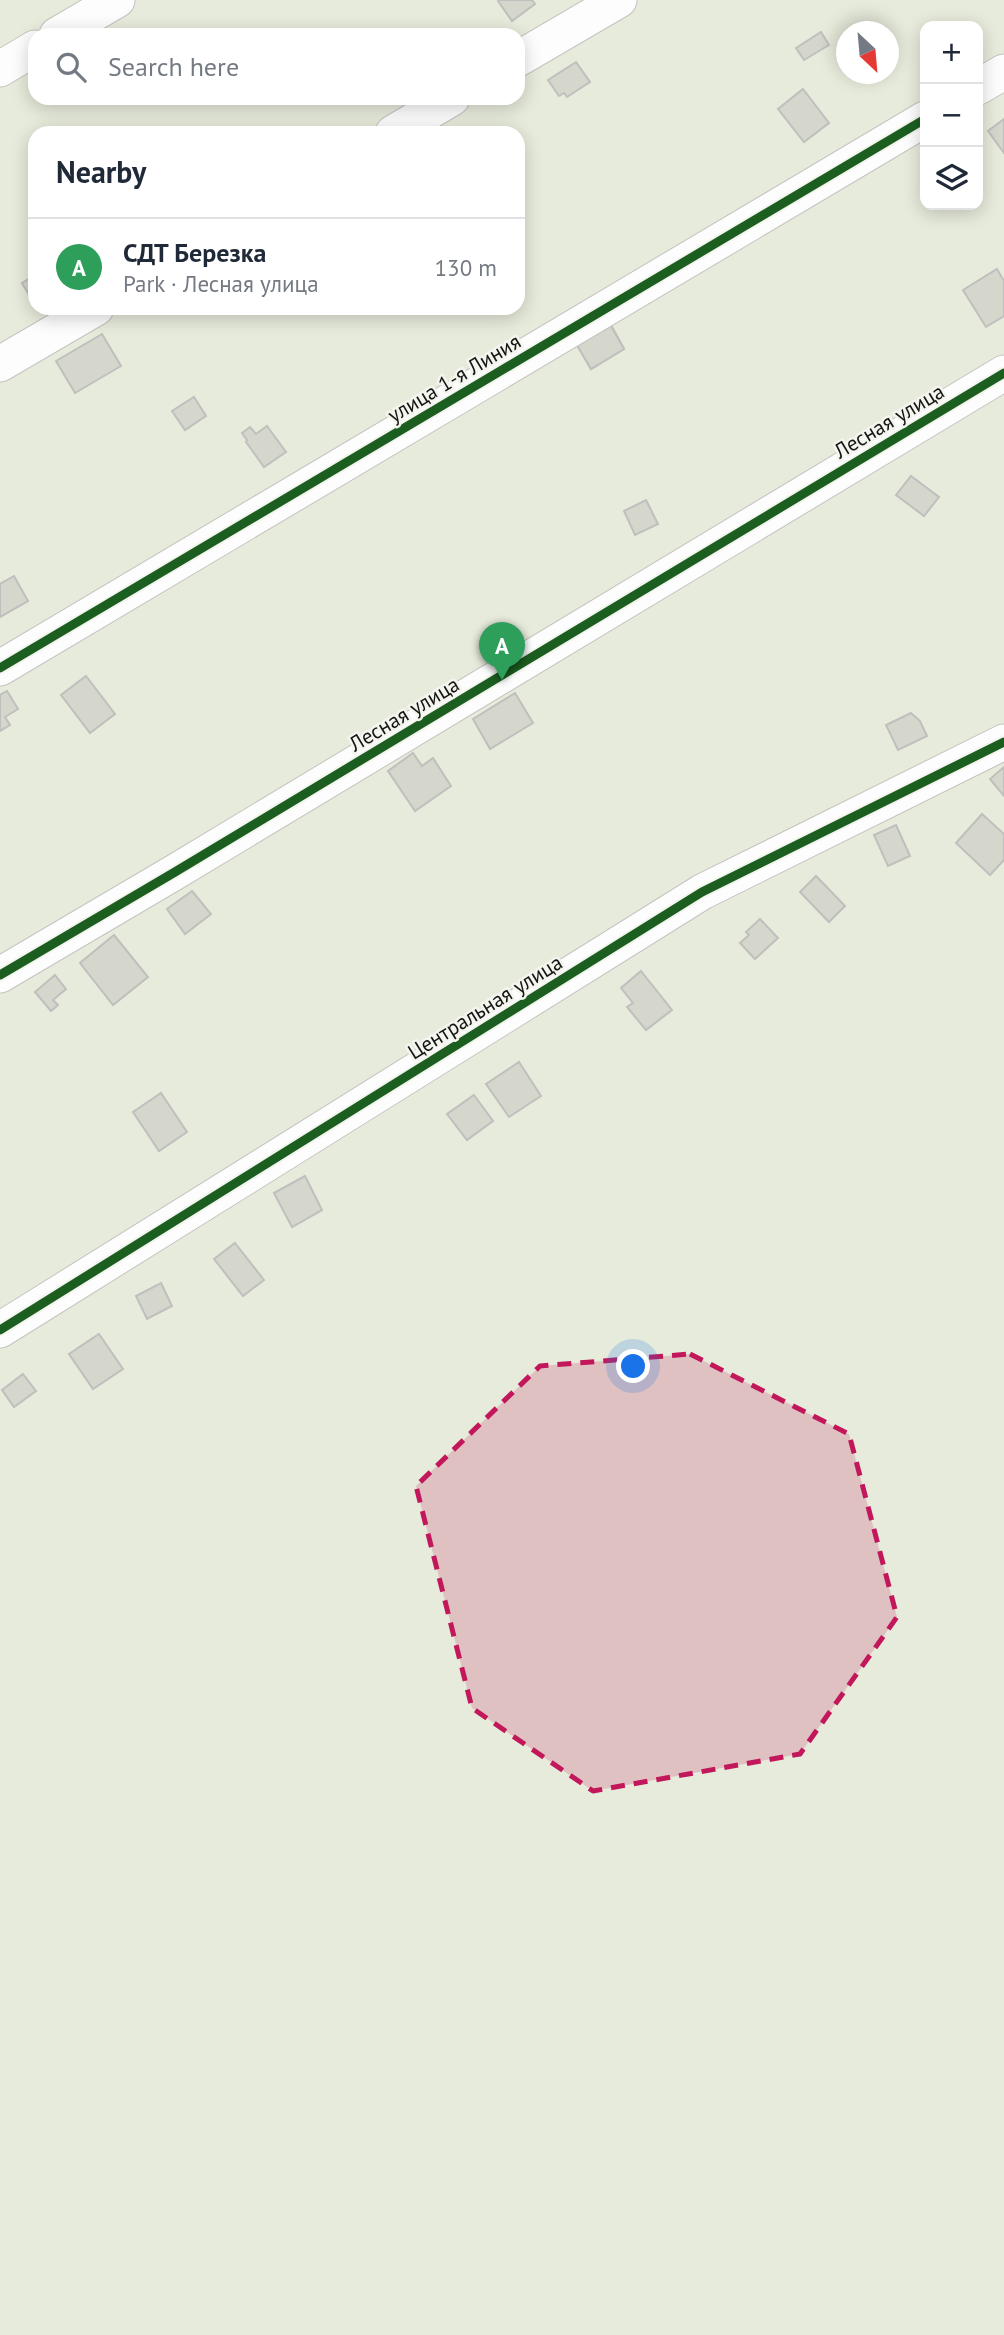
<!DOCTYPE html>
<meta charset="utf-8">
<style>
:root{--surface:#fff;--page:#f6f6f7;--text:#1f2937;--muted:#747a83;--line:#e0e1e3;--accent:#0b8043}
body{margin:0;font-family:"PT Sans",sans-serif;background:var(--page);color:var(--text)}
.controls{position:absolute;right:21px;top:21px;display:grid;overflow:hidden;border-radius:14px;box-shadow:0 4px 18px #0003}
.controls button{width:63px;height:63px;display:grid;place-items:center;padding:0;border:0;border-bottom:2px solid var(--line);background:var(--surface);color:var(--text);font:35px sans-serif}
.compass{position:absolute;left:836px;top:21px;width:63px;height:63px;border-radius:50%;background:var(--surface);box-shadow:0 4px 18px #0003;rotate:154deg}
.you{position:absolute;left:634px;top:1367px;width:24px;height:24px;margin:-18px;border:5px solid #fff;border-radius:50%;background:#1a73e8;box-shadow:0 0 0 10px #1a73e833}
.badge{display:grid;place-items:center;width:46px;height:46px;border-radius:50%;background:var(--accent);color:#fff;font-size:23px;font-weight:700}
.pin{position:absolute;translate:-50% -58px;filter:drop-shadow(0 2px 4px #0008)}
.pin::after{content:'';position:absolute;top:37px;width:24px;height:21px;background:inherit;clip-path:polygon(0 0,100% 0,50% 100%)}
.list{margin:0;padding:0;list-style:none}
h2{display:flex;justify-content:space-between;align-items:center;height:91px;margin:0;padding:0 28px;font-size:30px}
h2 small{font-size:23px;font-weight:400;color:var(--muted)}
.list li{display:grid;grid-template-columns:46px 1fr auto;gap:21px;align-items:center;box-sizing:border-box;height:98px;padding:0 28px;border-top:2px solid var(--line)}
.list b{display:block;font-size:26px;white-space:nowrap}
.list p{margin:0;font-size:23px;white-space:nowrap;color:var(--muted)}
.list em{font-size:23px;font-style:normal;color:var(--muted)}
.icon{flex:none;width:38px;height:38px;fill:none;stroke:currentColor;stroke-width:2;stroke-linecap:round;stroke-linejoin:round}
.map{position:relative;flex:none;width:1004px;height:2335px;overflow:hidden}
.search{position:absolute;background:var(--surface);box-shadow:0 4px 18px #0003;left:28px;top:28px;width:497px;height:77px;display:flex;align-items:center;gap:18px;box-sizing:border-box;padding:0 24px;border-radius:21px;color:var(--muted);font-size:26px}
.panel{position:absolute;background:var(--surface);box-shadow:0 4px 18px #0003;left:28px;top:126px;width:497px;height:189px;border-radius:21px}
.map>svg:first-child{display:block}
.green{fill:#e7ebdb;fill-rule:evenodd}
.building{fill:#d5d7cd;stroke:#bfc0bd;stroke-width:2}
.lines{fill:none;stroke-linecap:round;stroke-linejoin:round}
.street-casing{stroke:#c3c4c0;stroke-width:37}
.street{stroke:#fdfdfd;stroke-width:35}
.cycleway-casing{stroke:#f3f5ee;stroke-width:13}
.cycleway{stroke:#1b5e20;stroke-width:9}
.marked{fill:#c2185b;fill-opacity:0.2;stroke:#c2185b;stroke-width:5;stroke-dasharray:14 9;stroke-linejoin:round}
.labels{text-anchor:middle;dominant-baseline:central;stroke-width:5;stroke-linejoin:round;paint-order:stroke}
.street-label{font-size:21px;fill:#141412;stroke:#f3f5ee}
</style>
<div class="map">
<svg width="1004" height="2335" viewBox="0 0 1004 2335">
<rect width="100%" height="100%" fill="#f2f4ef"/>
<!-- green -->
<path class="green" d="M0,0H1004V2335H0ZM925,26H978V205H925ZM846,32H888V74H846ZM35,35H518V98H35ZM35,133H518V308H35Z"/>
<!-- building -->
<g class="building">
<path d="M499,0H532L535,4L512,21L498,1Z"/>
<path d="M821,32L829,45L804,60L796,48Z"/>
<path d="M576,62L590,82L567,97L564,93L559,96L548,80Z"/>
<path d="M803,89L829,123L804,142L778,109Z"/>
<path d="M1004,119V153L988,131Z"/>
<path d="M997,269L1004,281V316L986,327L963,290Z"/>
<path d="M35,275V305L22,283Z"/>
<path d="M611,325L624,349L591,369L577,345Z"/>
<path d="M611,326L624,349L591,369L577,345Z"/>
<path d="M102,334L121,366L75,393L56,361Z"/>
<path d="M194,397L206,416L185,430L172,411Z"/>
<path d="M267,426L286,452L264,467L246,442L247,440L242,433L250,427L256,434Z"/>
<path d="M911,476L939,497L924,516L896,495Z"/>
<path d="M646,500L658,524L635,535L624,511Z"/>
<path d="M14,576L28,601L0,617V584Z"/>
<path d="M86,676L115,714L90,733L61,695Z"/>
<path d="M7,691L18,709L5,717L10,725L0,731V695Z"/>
<path d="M515,693L533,723L490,749L473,719Z"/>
<path d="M911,713L920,721L927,736L898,750L886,725Z"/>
<path d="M413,753L422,766L433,758L451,786L415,811L388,771Z"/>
<path d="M1004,767V796L990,779Z"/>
<path d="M982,814L1004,834V860L990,875L956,843Z"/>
<path d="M896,825L910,856L888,866L874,835Z"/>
<path d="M816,876L845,906L829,922L800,892Z"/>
<path d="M192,891L211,914L185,934L167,909Z"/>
<path d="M760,919L778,938L755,959L740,943L749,935L746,932Z"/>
<path d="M114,935L148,977L113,1005L80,963Z"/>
<path d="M641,971L672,1010L646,1030L627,1007L633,1003L621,988Z"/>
<path d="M55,975L66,989L53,1000L58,1005L51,1011L35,992Z"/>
<path d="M519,1062L541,1096L509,1117L486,1084Z"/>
<path d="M161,1093L187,1132L159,1151L133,1112Z"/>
<path d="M474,1095L493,1121L467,1140L447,1114Z"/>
<path d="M305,1176L322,1210L292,1227L274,1193Z"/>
<path d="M235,1243L264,1280L243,1296L214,1259Z"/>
<path d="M161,1283L172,1306L147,1319L136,1296Z"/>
<path d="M99,1334L123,1369L93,1389L69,1354Z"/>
<path d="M23,1374L36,1391L14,1407L2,1390Z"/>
</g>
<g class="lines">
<defs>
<g id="street">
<path d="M57,35L117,0"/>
<path d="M518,59L619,0"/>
<path d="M0,69L35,48"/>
<path d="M978,87L1004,72"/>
<path d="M393,133L452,98"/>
<path d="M0,364L96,308"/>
<path d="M0,668L925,119"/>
<path d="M0,975L175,872L1004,373"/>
<path d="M0,1330L702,892L1004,742"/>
</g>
</defs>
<!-- street casing -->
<use href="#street" class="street-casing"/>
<!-- street -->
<use href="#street" class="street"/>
<defs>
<g id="cycleway">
<path d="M0,668L925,119"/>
<path d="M0,975L175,872L1004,373"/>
<path d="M0,1330L702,892L1004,742"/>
</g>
</defs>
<!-- cycleway casing -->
<use href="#cycleway" class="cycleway-casing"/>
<!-- cycleway -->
<use href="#cycleway" class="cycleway"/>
</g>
<!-- marked area -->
<path class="marked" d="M690,1354L849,1434L897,1617L800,1754L593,1791L472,1708L416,1486L540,1366Z"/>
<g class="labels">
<!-- street labels -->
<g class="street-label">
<text transform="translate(454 378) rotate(-31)">улица 1-я Линия</text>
<text transform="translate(889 421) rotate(-31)">Лесная улица</text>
<text transform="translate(404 714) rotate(-31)">Лесная улица</text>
<text transform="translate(485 1007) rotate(-32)">Центральная улица</text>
</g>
</g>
</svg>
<div class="controls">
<button>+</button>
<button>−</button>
<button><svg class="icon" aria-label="layers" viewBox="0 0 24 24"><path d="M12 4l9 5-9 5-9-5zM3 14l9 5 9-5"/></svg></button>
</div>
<svg class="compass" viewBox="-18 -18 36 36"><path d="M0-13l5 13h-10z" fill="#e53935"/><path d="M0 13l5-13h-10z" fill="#747a83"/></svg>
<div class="you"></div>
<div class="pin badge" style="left:502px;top:680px;background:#2e9e5b">A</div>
<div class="search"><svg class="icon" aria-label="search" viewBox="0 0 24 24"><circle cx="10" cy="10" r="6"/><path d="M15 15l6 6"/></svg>Search here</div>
<section class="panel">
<h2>Nearby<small></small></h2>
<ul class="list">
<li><span class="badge" style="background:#2e9e5b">A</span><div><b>СДТ Березка</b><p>Park · Лесная улица</p></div><em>130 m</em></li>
</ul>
</section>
</div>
